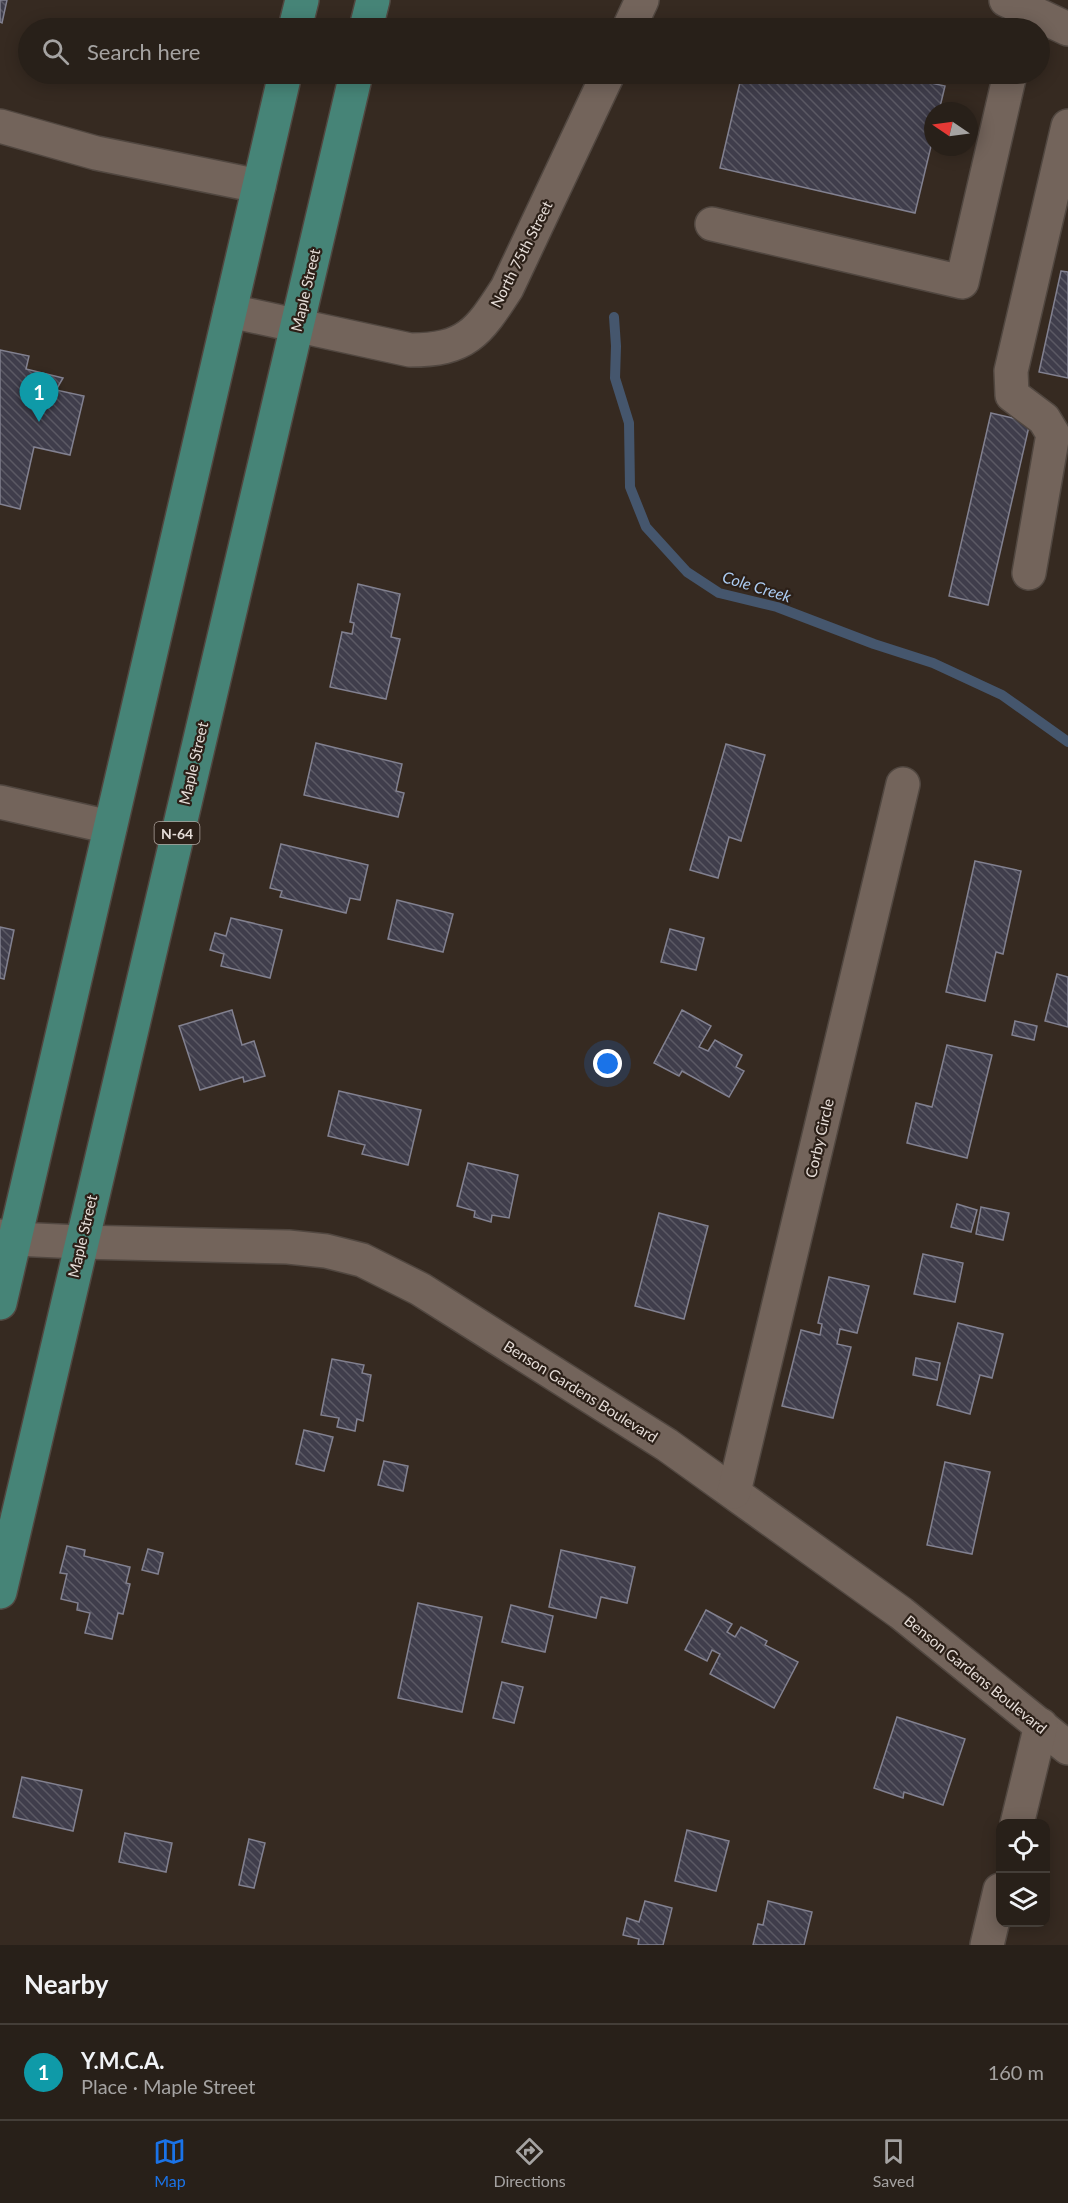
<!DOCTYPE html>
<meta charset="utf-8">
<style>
:root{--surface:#282019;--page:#302822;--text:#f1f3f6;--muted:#a5a3a2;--line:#443e38;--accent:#1a73e8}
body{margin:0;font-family:Lato,sans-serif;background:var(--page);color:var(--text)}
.controls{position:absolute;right:18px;bottom:18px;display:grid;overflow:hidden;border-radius:12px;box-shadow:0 3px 15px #0003}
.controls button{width:54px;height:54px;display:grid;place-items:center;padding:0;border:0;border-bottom:2px solid var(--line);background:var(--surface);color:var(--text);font:30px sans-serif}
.compass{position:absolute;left:924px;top:102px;width:54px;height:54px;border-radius:50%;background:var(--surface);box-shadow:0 3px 15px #0003;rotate:283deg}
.you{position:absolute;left:608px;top:1064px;width:21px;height:21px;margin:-15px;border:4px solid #fff;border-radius:50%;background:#1a73e8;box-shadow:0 0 0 9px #1a73e833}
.badge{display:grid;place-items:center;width:39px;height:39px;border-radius:50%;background:var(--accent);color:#fff;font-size:20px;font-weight:700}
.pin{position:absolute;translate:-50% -50px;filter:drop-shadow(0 2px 3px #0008)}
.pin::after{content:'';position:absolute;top:32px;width:21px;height:18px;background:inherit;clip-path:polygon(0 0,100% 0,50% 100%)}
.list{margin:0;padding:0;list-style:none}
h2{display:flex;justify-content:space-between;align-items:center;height:78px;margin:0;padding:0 24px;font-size:26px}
h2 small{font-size:20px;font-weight:400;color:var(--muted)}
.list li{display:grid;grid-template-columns:39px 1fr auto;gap:18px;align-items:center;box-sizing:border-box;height:96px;padding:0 24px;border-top:2px solid var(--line)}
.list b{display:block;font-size:22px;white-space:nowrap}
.list p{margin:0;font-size:20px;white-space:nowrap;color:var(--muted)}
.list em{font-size:20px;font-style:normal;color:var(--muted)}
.icon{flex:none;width:33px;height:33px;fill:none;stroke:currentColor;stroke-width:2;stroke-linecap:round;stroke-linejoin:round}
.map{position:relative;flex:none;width:1068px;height:1945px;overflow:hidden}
.search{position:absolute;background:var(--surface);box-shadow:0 3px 15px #0003;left:18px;right:18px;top:18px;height:66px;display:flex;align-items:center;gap:15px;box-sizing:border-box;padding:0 21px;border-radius:33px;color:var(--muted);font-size:22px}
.sheet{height:174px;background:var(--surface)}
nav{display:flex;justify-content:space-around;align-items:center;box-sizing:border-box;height:84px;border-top:2px solid var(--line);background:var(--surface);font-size:16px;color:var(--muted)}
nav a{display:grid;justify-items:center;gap:3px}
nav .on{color:var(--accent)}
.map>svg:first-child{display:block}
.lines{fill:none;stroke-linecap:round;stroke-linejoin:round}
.stream{stroke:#45566d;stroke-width:10}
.building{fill:url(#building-back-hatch);stroke:#828190;stroke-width:1.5}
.minor-casing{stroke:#514740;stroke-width:36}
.major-casing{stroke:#514740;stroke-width:36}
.minor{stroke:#73645b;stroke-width:33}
.major{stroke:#468477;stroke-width:33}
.labels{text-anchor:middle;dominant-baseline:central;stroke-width:4.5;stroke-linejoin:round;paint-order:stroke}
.shield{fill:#2c2018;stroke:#aea49e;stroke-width:1.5}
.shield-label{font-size:14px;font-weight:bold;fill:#e6ddd8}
.street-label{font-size:15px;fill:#e6ddd8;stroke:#2c2018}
.water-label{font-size:16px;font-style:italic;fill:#acccf2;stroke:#2c2018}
</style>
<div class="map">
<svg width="1068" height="1945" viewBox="0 0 1068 1945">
<defs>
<pattern id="building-back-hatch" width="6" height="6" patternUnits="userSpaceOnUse" patternTransform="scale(1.5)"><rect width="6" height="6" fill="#3f3d4b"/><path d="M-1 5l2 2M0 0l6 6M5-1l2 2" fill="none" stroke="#5b5964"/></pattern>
</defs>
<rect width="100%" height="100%" fill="#362a21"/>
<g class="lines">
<!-- stream -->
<path class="stream" d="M614,317L616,346L615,378L629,423L630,487L646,527L687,572L719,593L777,607L874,644L933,663L1002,695L1068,742"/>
</g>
<!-- building -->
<g class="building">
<path d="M0,0H7L2,23L0,22Z"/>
<path d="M742,74H889L945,86L939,111H933V138L915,213L720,168Z"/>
<path d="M1061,271L1068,272V378L1039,372Z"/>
<path d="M0,350L29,356L26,369L63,378L56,390L84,396L70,455L34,447L20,509L0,504Z"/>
<path d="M991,413L1030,422L988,605L949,596Z"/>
<path d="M358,584L400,594L391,637L400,639L386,699L330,687L342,632L352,634L354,623L350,622Z"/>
<path d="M316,743L402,764L396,791L404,793L398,817L304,795Z"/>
<path d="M726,744L765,755L741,841L729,837L718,878L690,870Z"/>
<path d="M281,844L368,865L360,900L350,898L346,913L280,897L282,891L270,888Z"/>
<path d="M975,861L1021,871L1003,954L996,952L985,1001L946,992Z"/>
<path d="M397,900L453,914L443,952L388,939Z"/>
<path d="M231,918L282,930L270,978L221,966L224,954L210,950L215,933L226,936Z"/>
<path d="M0,927L14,930L4,979L0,978Z"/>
<path d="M670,929L704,938L696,970L661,962Z"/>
<path d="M1057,974L1068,977V1027L1045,1021Z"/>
<path d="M232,1010L242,1045L254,1041L265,1076L244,1082L243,1077L200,1090L179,1026Z"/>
<path d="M682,1010L711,1026L699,1047L708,1051L715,1040L742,1055L736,1067L744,1071L729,1097L682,1071L679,1076L654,1063Z"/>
<path d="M1015,1021L1037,1026L1034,1040L1012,1035Z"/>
<path d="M947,1045L992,1055L967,1158L907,1143L916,1103L932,1107Z"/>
<path d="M339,1091L421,1110L408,1165L362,1154L365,1145L328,1136Z"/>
<path d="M468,1163L518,1175L509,1218L492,1215L491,1222L474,1217L475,1211L457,1206Z"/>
<path d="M957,1204L977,1210L971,1232L951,1227Z"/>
<path d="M981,1207L1009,1213L1003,1240L976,1234Z"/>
<path d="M659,1213L708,1226L684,1319L635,1306Z"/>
<path d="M923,1254L963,1263L955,1302L914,1294Z"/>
<path d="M829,1277L869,1286L857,1333L840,1329L837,1344L851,1347L833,1418L782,1406L801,1330L820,1335L822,1324L818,1323Z"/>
<path d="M958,1323L1003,1334L992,1378L980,1375L970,1414L937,1405Z"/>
<path d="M916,1358L940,1363L937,1380L913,1375Z"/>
<path d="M332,1359L364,1365L362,1373L371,1375L363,1421L357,1419L355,1431L337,1427L339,1418L321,1415Z"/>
<path d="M304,1430L333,1437L324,1471L296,1464Z"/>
<path d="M384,1461L408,1466L403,1491L378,1485Z"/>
<path d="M945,1462L990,1472L972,1554L927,1545Z"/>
<path d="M67,1546L85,1550L84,1556L130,1567L126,1583L130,1584L123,1614L118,1613L112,1639L85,1633L90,1613L77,1610L78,1603L61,1599L67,1574L60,1573Z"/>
<path d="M148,1549L163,1553L158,1574L142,1570Z"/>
<path d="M561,1550L635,1567L627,1603L601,1597L596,1618L549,1607Z"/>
<path d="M418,1603L482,1617L462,1712L398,1698Z"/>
<path d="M511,1605L553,1616L545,1652L502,1642Z"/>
<path d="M706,1610L732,1624L727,1632L735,1637L741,1627L767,1641L765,1645L798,1662L774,1708L710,1674L720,1654L712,1650L707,1661L685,1650Z"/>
<path d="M502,1682L523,1687L514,1723L493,1718Z"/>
<path d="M897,1717L965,1739L943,1805L904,1792L903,1798L874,1788Z"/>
<path d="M22,1777L82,1790L73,1831L13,1817Z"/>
<path d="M687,1830L729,1841L716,1891L675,1881Z"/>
<path d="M125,1833L172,1843L166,1872L119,1862Z"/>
<path d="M249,1839L265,1843L254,1888L239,1885Z"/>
<path d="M645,1901L672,1908L663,1945H638L639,1939L623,1935L627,1918L639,1922Z"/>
<path d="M768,1901L812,1912L804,1945H753L758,1924L763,1925Z"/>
</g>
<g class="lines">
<defs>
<g id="minor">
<path d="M1006,0L1068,29"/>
<path d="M629,28L642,0"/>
<path d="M0,126L96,153L259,186"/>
<path d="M712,224L962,282L1010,74"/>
<path d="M230,311L410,350C466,350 478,333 507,288L608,74"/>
<path d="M1029,573L1053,434L1044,419L1012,395L1011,371L1068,126"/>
<path d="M0,802L110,827"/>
<path d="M0,1236L15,1239L80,1242L288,1247L326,1251L362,1260L420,1289L667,1445L901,1613L1068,1748"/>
<path d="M734,1492L903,784"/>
<path d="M1017,1824L1041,1725"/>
<path d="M987,1945L1000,1890"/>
</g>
<g id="major">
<path d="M295,28L302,0"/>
<path d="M366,28L373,0"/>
<path d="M0,1303L285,74"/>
<path d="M0,1592L356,74"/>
</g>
</defs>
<!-- minor casing -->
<use href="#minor" class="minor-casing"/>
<!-- major casing -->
<use href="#major" class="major-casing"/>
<!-- minor -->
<use href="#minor" class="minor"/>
<!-- major -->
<use href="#major" class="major"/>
</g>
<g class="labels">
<!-- shield labels -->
<rect class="shield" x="154.5" y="822" width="45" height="22" rx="4.5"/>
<g class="shield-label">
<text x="177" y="833">N-64</text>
</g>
<!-- street labels -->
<g class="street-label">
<text transform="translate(521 254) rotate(-63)">North 75th Street</text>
<text transform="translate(305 290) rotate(-77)">Maple Street</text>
<text transform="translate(193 763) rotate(-77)">Maple Street</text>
<text transform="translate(819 1138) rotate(-77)">Corby Circle</text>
<text transform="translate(82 1236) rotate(-77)">Maple Street</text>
<text transform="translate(581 1391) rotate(32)">Benson Gardens Boulevard</text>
<text transform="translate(976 1674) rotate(39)">Benson Gardens Boulevard</text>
</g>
<!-- water labels -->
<g class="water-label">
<text transform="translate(757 586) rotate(17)">Cole Creek</text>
</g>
</g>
</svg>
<div class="controls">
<button><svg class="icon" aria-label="locate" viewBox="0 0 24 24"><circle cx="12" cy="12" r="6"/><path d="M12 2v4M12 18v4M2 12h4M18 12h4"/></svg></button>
<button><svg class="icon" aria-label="layers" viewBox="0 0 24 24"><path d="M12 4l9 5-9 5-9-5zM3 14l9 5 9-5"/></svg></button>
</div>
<svg class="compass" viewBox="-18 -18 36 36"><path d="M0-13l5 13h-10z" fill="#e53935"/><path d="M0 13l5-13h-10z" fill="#a5a3a2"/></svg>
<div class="you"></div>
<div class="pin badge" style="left:39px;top:422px;background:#0f9aa8">1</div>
<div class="search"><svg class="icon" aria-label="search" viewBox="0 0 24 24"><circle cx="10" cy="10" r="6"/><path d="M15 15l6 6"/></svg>Search here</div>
</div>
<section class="sheet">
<h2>Nearby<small></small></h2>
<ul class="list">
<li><span class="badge" style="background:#0f9aa8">1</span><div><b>Y.M.C.A.</b><p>Place · Maple Street</p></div><em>160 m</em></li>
</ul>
</section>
<nav>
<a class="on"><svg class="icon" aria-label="map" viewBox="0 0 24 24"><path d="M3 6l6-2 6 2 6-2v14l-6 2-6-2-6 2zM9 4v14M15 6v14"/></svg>Map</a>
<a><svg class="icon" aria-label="directions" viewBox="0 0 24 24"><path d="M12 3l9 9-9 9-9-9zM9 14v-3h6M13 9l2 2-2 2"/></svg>Directions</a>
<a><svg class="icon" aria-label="saved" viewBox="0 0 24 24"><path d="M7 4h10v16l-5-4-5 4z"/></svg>Saved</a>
</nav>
